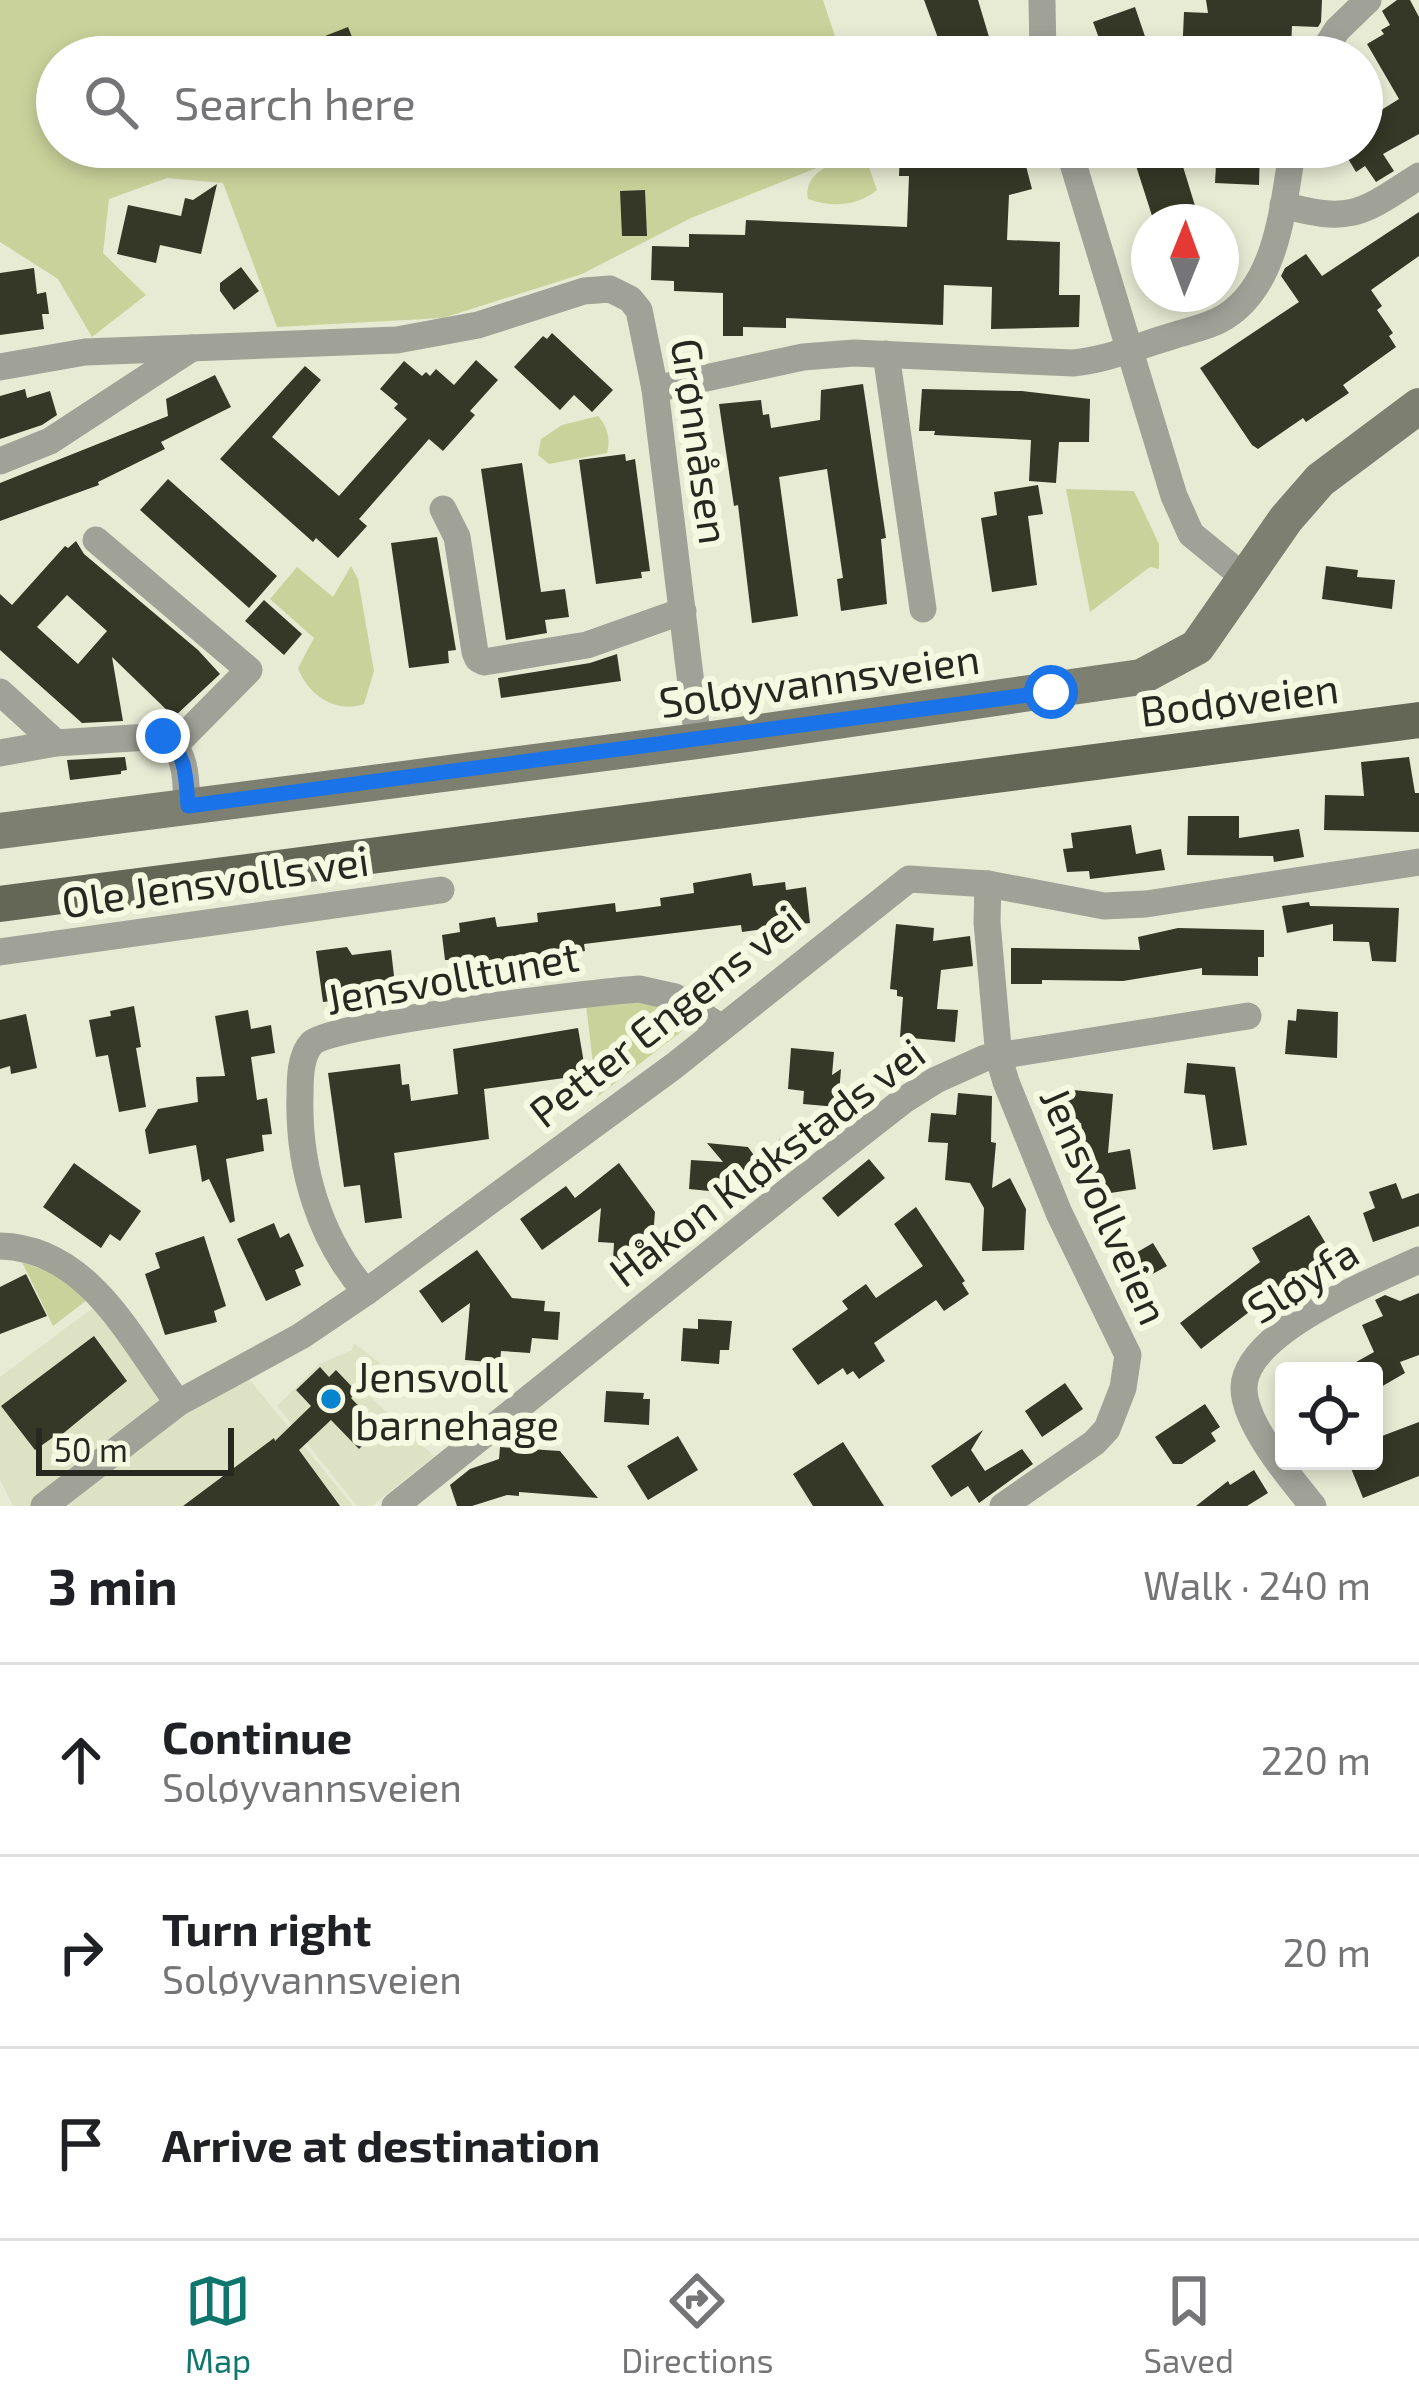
<!DOCTYPE html>
<meta charset="utf-8">
<style>
:root{--surface:#fff;--page:#f6f6f6;--text:#202124;--muted:#757577;--line:#e0e0e0;--accent:#0f766e}
body{margin:0;font-family:"Exo 2",sans-serif;background:var(--page);color:var(--text)}
.controls{position:absolute;right:36px;bottom:36px;display:grid;overflow:hidden;border-radius:12px;box-shadow:0 6px 18px #0003}
.controls button{width:108px;height:108px;display:grid;place-items:center;padding:0;border:0;border-bottom:3px solid var(--line);background:var(--surface);color:var(--text);font:60px sans-serif}
.compass{position:absolute;left:1131px;top:204px;width:108px;height:108px;border-radius:50%;background:var(--surface);box-shadow:0 6px 18px #0003;rotate:1deg}
.scale{position:absolute;left:36px;bottom:30px;width:198px;box-sizing:border-box;padding-left:12px;border:6px solid #27281f;border-top:0;font-size:33px;line-height:42px;white-space:nowrap;color:#27281f;-webkit-text-stroke:9px #f5f9e2;paint-order:stroke}
.stop{position:absolute;width:36px;height:36px;margin:-27px;border:9px solid #1a73e8;border-radius:50%;background:#fff}
.stop.end{background:#1a73e8;border-color:#fff;box-shadow:0 3px 12px #0008}
.list{margin:0;padding:0;list-style:none}
h2{display:flex;justify-content:space-between;align-items:center;height:156px;margin:0;padding:0 48px;font-size:51px}
h2 small{font-size:39px;font-weight:400;color:var(--muted)}
.list li{display:grid;grid-template-columns:78px 1fr auto;gap:36px;align-items:center;box-sizing:border-box;height:192px;padding:0 48px;border-top:3px solid var(--line)}
.list b{display:block;font-size:45px;white-space:nowrap}
.list p{margin:0;font-size:39px;white-space:nowrap;color:var(--muted)}
.list em{font-size:39px;font-style:normal;color:var(--muted)}
.icon{flex:none;width:66px;height:66px;fill:none;stroke:currentColor;stroke-width:2;stroke-linecap:round;stroke-linejoin:round}
.map{position:relative;flex:none;width:1419px;height:1506px;overflow:hidden}
.search{position:absolute;background:var(--surface);box-shadow:0 6px 18px #0003;left:36px;right:36px;top:36px;height:132px;display:flex;align-items:center;gap:30px;box-sizing:border-box;padding:0 42px;border-radius:66px;color:var(--muted);font-size:45px}
.sheet{height:732px;background:var(--surface)}
nav{display:flex;justify-content:space-around;align-items:center;box-sizing:border-box;height:168px;border-top:3px solid var(--line);background:var(--surface);font-size:33px;color:var(--muted)}
nav a{display:grid;justify-items:center;gap:6px}
nav .on{color:var(--accent)}
.map>svg:first-child{display:block}
.built{fill:#dde2c4}
.green{fill:#cad29b}
.building{fill:#353826;fill-rule:evenodd}
.lines{fill:none;stroke-linecap:round;stroke-linejoin:round}
.street{stroke:#a0a298;stroke-width:27}
.secondary{stroke:#7d7f71;stroke-width:36}
.primary{stroke:#646756;stroke-width:36}
.route{stroke:#1a73e8;stroke-width:15}
.poi-dot{fill:#0485cd;stroke:#f5f9e2;stroke-width:4.5}
.labels{text-anchor:middle;dominant-baseline:central;stroke-width:12;stroke-linejoin:round;paint-order:stroke}
.street-label{font-size:42px;fill:#27281f;stroke:#f5f9e2}
.poi-label{font-size:42px;fill:#27281f;stroke:#f5f9e2;text-anchor:start}
</style>
<div class="map">
<svg width="1419" height="1506" viewBox="0 0 1419 1506">
<rect width="100%" height="100%" fill="#e8ebd4"/>
<!-- built -->
<g class="built">
<path d="M94,1307L176,1420L249,1379L353,1506H13L0,1480V1377Z"/>
<path d="M354,1343L389,1370L367,1394L434,1456L372,1506H357L277,1406L320,1364L352,1350Z"/>
</g>
<!-- green -->
<g class="green">
<path d="M0,0H823L842,57H57V147H846L834,161L691,218L582,274L443,318L277,327L223,183L167,178L109,199L103,253L146,295L92,337L58,279L0,242Z"/>
<path d="M857,150L865,156L877,190C858,206 832,208 808,199C802,172 837,162 857,150Z"/>
<path d="M598,416C607,425 611,440 607,453L549,464L538,455L541,439L562,425Z"/>
<path d="M1066,489L1134,491L1159,544V569L1150,567L1090,612Z"/>
<path d="M351,566L358,579L374,671L364,704C336,714 308,695 298,668L314,638L270,599L297,567L333,597Z"/>
<path d="M641,1001L678,1013L684,1021L682,1031L597,1097L586,1005Z"/>
<path d="M22,1262L58,1275L87,1300L53,1326Z"/>
</g>
<!-- building -->
<g class="building">
<path d="M924,0H978L995,57H945Z"/>
<path d="M1206,0H1322L1321,22L1318,27L1292,26L1291,47L1253,46V53L1214,51V57H1182L1184,12L1208,13Z"/>
<path d="M1397,0H1410L1419,17V134L1383,154L1394,171L1376,182L1365,166L1356,172L1341,147H1362V122L1399,99L1367,44L1384,34L1381,30L1390,25L1382,11Z"/>
<path d="M1135,7L1152,57H1106L1093,22Z"/>
<path d="M348,27L360,57H328L320,38Z"/>
<path d="M900,147H1021L1032,189L1009,195L1007,240L1060,242L1059,295H1080L1079,327L991,329L992,287L944,285L943,325L786,318V328L743,327V336H723V293L674,291V281L651,280L652,246L689,247V234L745,235L746,220L907,227L909,176H899Z"/>
<path d="M1130,147H1177L1196,209L1173,217L1175,222H1154Z"/>
<path d="M1217,147H1260L1259,185L1215,183Z"/>
<path d="M217,184L201,254L160,245L156,263L117,254L128,205L181,216L185,198L193,200Z"/>
<path d="M645,190L647,236H622L620,191Z"/>
<path d="M1419,212V256L1371,290L1382,306L1377,310L1393,333L1389,336L1396,347L1343,385L1349,393L1306,422L1303,418L1258,449L1252,445L1200,368L1299,302L1281,276L1285,268L1306,254L1322,276Z"/>
<path d="M241,267L259,291L234,310L220,291V283Z"/>
<path d="M34,268L37,294L46,292L49,314H42L44,329L0,335V273Z"/>
<path d="M552,333L613,390L592,412L574,395L560,410L514,367L543,336L547,339Z"/>
<path d="M476,360L498,380L470,411L475,415L443,451L429,439L359,519L367,526L338,558L316,538L313,542L220,459L305,366L321,380L272,437L339,496L407,419L394,408L398,404L380,389L404,361L422,376L426,372L430,376L436,369L454,385Z"/>
<path d="M215,375L231,407L161,442L165,449L98,482L99,485L0,521V483L168,416L166,399Z"/>
<path d="M863,384L886,538L881,539L887,604L841,611L837,579L843,578L827,469L779,477L798,616L752,623L738,505L734,506L719,404L761,400L763,415L769,414L771,428L820,420L821,390Z"/>
<path d="M25,389L27,398L50,391L57,415L42,425L0,439V396Z"/>
<path d="M922,389L1022,391L1090,399L1089,442H1059L1056,483L1029,481L1031,440L934,435L935,431H919Z"/>
<path d="M625,454L626,461L635,459L650,571L641,572L642,578L596,584L579,460Z"/>
<path d="M522,463L541,592L565,589L569,617L545,620L547,633L506,640L481,469Z"/>
<path d="M168,479L277,576L249,608L140,510Z"/>
<path d="M1038,485L1043,514L1028,516L1037,585L992,592L981,518L997,515L994,492Z"/>
<path d="M437,537L456,650L448,651L449,663L409,668L391,543Z"/>
<path d="M76,541L84,554L198,650L220,674L174,717L112,657L123,721L82,723L0,650V594L12,605L65,546L68,548ZM67,595L107,631L78,664L37,627Z"/>
<path d="M1326,566L1358,570L1357,577L1395,580L1392,609L1322,599Z"/>
<path d="M264,600L302,634L284,655L245,621Z"/>
<path d="M617,654L621,681L501,698L498,678L590,663Z"/>
<path d="M125,757L127,770L121,771V774L70,780L67,760Z"/>
<path d="M1409,757L1415,793H1419V832L1324,830L1325,795L1364,796L1361,762Z"/>
<path d="M1188,816H1239V838L1299,829L1304,857L1274,862L1273,856L1187,855Z"/>
<path d="M1131,825L1136,854L1161,849L1165,870L1090,879L1089,871L1067,872L1063,849L1073,848L1071,833Z"/>
<path d="M751,873L753,886L785,882L786,890L806,887L810,923L742,932L741,925L584,944L585,951L541,957V961L450,974L448,960H445L442,935L460,932L459,923L495,917L497,927L538,922L537,913L615,903L616,912L661,906L660,898L694,893L693,883Z"/>
<path d="M1309,902L1310,906L1399,908L1396,962L1372,961L1369,942L1333,941V924L1287,933L1282,906Z"/>
<path d="M896,924L934,928L933,941L970,936L973,966L941,970L937,1009L958,1010L955,1042L900,1037L903,997L897,996V990L890,989Z"/>
<path d="M1178,928L1264,930V957H1258V976L1202,975V968L1123,981L1042,980V984H1011V948L1140,950L1138,937Z"/>
<path d="M347,947L352,955L391,950L396,993L323,1002L316,951Z"/>
<path d="M134,1006L141,1047L136,1048L146,1107L119,1112L108,1055L96,1057L89,1020L111,1016L110,1011Z"/>
<path d="M1297,1009L1338,1012L1337,1058L1285,1054L1288,1020L1296,1021Z"/>
<path d="M248,1010L251,1029L271,1025L275,1053L251,1057L257,1100L267,1098L272,1134L262,1135L264,1151L226,1159L235,1221L230,1223L209,1179L202,1182L196,1145L149,1154L145,1130L158,1109L198,1102L196,1077L225,1076L215,1016Z"/>
<path d="M26,1014L37,1068L11,1074L10,1066L0,1069V1020Z"/>
<path d="M578,1028L586,1075L484,1089L489,1139L394,1153L402,1218L365,1223L360,1185L344,1187L328,1073L400,1064L402,1085L409,1084L411,1101L458,1094L453,1049Z"/>
<path d="M791,1048L834,1052L832,1075L841,1069L838,1107L803,1104L804,1091L788,1089Z"/>
<path d="M1187,1063L1235,1067L1247,1145L1213,1150L1205,1095L1184,1093Z"/>
<path d="M1063,1089L1113,1094L1108,1153L1130,1149L1136,1189L1104,1194L1103,1212H1095L1081,1123L1060,1120Z"/>
<path d="M958,1093L992,1096L991,1142L996,1143L992,1188L1010,1178L1026,1209L1024,1250L982,1251L984,1208L970,1183L945,1180L948,1143L928,1142L931,1113L956,1115Z"/>
<path d="M793,1129L810,1151L781,1173L764,1152Z"/>
<path d="M707,1143L748,1147L761,1165L739,1181L732,1173L730,1193L689,1189L691,1160L723,1162Z"/>
<path d="M869,1159L885,1178L838,1217L822,1198Z"/>
<path d="M74,1163L141,1211L120,1241L110,1234L101,1248L43,1207Z"/>
<path d="M619,1163L655,1212L652,1249L650,1253L643,1252V1263L613,1260L614,1243L598,1242L601,1208L542,1250L520,1219L566,1186L575,1198Z"/>
<path d="M1396,1183L1402,1199L1419,1193V1226L1373,1242L1363,1213L1375,1208L1369,1192Z"/>
<path d="M916,1207L965,1281L962,1283L969,1294L944,1311L936,1300L874,1343L885,1361L859,1379L853,1371L847,1375L843,1368L818,1385L792,1349L848,1309L842,1301L866,1284L876,1298L923,1266L894,1224Z"/>
<path d="M1309,1215L1335,1259L1266,1299L1201,1349L1180,1323L1260,1262L1252,1248Z"/>
<path d="M274,1223L280,1238L289,1233L304,1266L295,1270L301,1285L266,1301L237,1239Z"/>
<path d="M204,1236L226,1306L214,1311L217,1322L165,1335L145,1274L160,1268L155,1253Z"/>
<path d="M1153,1243L1167,1266L1140,1281L1127,1258Z"/>
<path d="M477,1250L512,1298L545,1301L544,1311L560,1312L558,1340L532,1338L530,1353L501,1351L500,1363L465,1360L470,1303L442,1323L419,1291Z"/>
<path d="M26,1274L47,1316L0,1334V1287Z"/>
<path d="M1419,1293V1355L1400,1362L1405,1373L1374,1391V1371H1340L1374,1352L1362,1325L1383,1316L1375,1300L1385,1295L1400,1301Z"/>
<path d="M698,1319L732,1321L729,1350H720L719,1364L681,1361L683,1328L698,1329Z"/>
<path d="M94,1336L127,1381L60,1436H55L35,1450L1,1406Z"/>
<path d="M320,1367L329,1377L336,1370L357,1392L351,1398L380,1428L359,1449L331,1420L299,1450L340,1506H183L274,1438L275,1441L311,1406L296,1390Z"/>
<path d="M1065,1383L1083,1409L1042,1437L1025,1411Z"/>
<path d="M606,1391L644,1393L643,1399H650L649,1425L604,1422Z"/>
<path d="M1205,1404L1220,1427L1211,1433L1216,1441L1182,1464H1173L1155,1437Z"/>
<path d="M1419,1422V1476L1363,1498L1348,1461H1374V1439Z"/>
<path d="M983,1430L971,1450L985,1471L1022,1449L1033,1464L979,1503L968,1486L951,1497L931,1466Z"/>
<path d="M678,1436L698,1470L648,1500L627,1466Z"/>
<path d="M843,1442L884,1506H813L793,1474Z"/>
<path d="M500,1447L560,1451L598,1498L519,1492V1496L507,1495L472,1506H457L450,1485L470,1469L499,1459Z"/>
<path d="M1254,1470L1268,1493L1247,1506H1196L1228,1481L1230,1485Z"/>
</g>
<g class="lines">
<!-- street -->
<g class="street">
<path d="M1042,0L1043,57"/>
<path d="M1320,57L1337,30L1368,0"/>
<path d="M1068,147L1174,496L1191,534L1246,579"/>
<path d="M1283,205C1352,224 1362,213 1419,176"/>
<path d="M886,354L923,609"/>
<path d="M0,367L85,352L397,340L478,325L584,291L610,289L630,299L639,310L655,389L698,741"/>
<path d="M655,389L803,357L854,353L1073,363C1110,359 1138,346 1172,336C1190,330 1209,327 1225,317C1279,283 1283,203 1293,147"/>
<path d="M0,461L50,441L192,348"/>
<path d="M443,509L457,537L475,652L478,659L484,662L587,645L683,611"/>
<path d="M96,540L249,670L176,744"/>
<path d="M0,692L56,743"/>
<path d="M0,753L56,743L163,736C187,751 186,779 187,806"/>
<path d="M988,884L987,922L999,1058L1006,1082L1059,1213L1128,1355L1123,1388L1107,1429L1094,1443L1003,1506"/>
<path d="M0,952L441,890"/>
<path d="M0,1246C89,1248 131,1340 178,1403"/>
<path d="M366,1292C319,1239 298,1166 300,1096C300,1080 300,1055 312,1043C334,1023 595,992 639,989L675,997L720,1027"/>
<path d="M44,1506L178,1403L301,1336L366,1292L674,1066L909,879L988,884L1104,906L1146,904L1419,862"/>
<path d="M395,1506L794,1186L904,1100L936,1080L985,1058L1248,1016"/>
<path d="M1313,1506C1291,1479 1243,1423 1244,1387C1246,1331 1375,1280 1419,1260"/>
</g>
<!-- secondary -->
<path class="secondary" d="M0,831L698,741L1141,677L1197,647L1286,519L1320,480L1419,406"/>
<!-- primary -->
<path class="primary" d="M0,904L1419,720"/>
</g>
<g class="lines">
<!-- route -->
<path class="route" d="M163,736C187,752 186,779 188,806L1051,692"/>
</g>
<!-- markers -->
<circle class="poi-dot" cx="331" cy="1399" r="12"/>
<g class="labels">
<!-- street labels -->
<g class="street-label">
<text transform="translate(702 441) rotate(82)">Grønnåsen</text>
<text transform="translate(819 679) rotate(-8)">Soløyvannsveien</text>
<text transform="translate(1239 698) rotate(-7)">Bodøveien</text>
<text transform="translate(215 880) rotate(-8)">Ole Jensvolls vei</text>
<text transform="translate(452 976) rotate(-10)">Jensvolltunet</text>
<text transform="translate(664 1015) rotate(-38)">Petter Engens vei</text>
<text transform="translate(766 1161) rotate(-37)">Håkon Kløkstads vei</text>
<text transform="translate(1106 1205) rotate(66)">Jensvollveien</text>
<text transform="translate(1302 1279) rotate(-32)">Sløyfa</text>
</g>
<!-- poi labels -->
<g class="poi-label">
<text x="355" y="1375">Jensvoll<tspan x="355" dy="48">barnehage</tspan></text>
</g>
</g>
</svg>
<div class="controls">
<button><svg class="icon" aria-label="locate" viewBox="0 0 24 24"><circle cx="12" cy="12" r="6"/><path d="M12 2v4M12 18v4M2 12h4M18 12h4"/></svg></button>
</div>
<svg class="compass" viewBox="-18 -18 36 36"><path d="M0-13l5 13h-10z" fill="#e53935"/><path d="M0 13l5-13h-10z" fill="#757577"/></svg>
<div class="scale">50 m</div>
<div class="stop" style="left:1051px;top:692px"></div>
<div class="stop end" style="left:163px;top:736px"></div>
<div class="search"><svg class="icon" aria-label="search" viewBox="0 0 24 24"><circle cx="10" cy="10" r="6"/><path d="M15 15l6 6"/></svg>Search here</div>
</div>
<section class="sheet">
<h2>3 min<small>Walk · 240 m</small></h2>
<ul class="list">
<li><svg class="icon" aria-label="ahead" viewBox="0 0 24 24"><path d="M12 20V5M6 11l6-6 6 6"/></svg><div><b>Continue</b><p>Soløyvannsveien</p></div><em>220 m</em></li>
<li><svg class="icon" aria-label="right" viewBox="0 0 24 24"><path d="M7 20v-9h11M14 6l5 5-5 5"/></svg><div><b>Turn right</b><p>Soløyvannsveien</p></div><em>20 m</em></li>
<li><svg class="icon" aria-label="arrive" viewBox="0 0 24 24"><path d="M6 21V4h12l-3 4 3 4H6"/></svg><div><b>Arrive at destination</b></div></li>
</ul>
</section>
<nav>
<a class="on"><svg class="icon" aria-label="map" viewBox="0 0 24 24"><path d="M3 6l6-2 6 2 6-2v14l-6 2-6-2-6 2zM9 4v14M15 6v14"/></svg>Map</a>
<a><svg class="icon" aria-label="directions" viewBox="0 0 24 24"><path d="M12 3l9 9-9 9-9-9zM9 14v-3h6M13 9l2 2-2 2"/></svg>Directions</a>
<a><svg class="icon" aria-label="saved" viewBox="0 0 24 24"><path d="M7 4h10v16l-5-4-5 4z"/></svg>Saved</a>
</nav>
